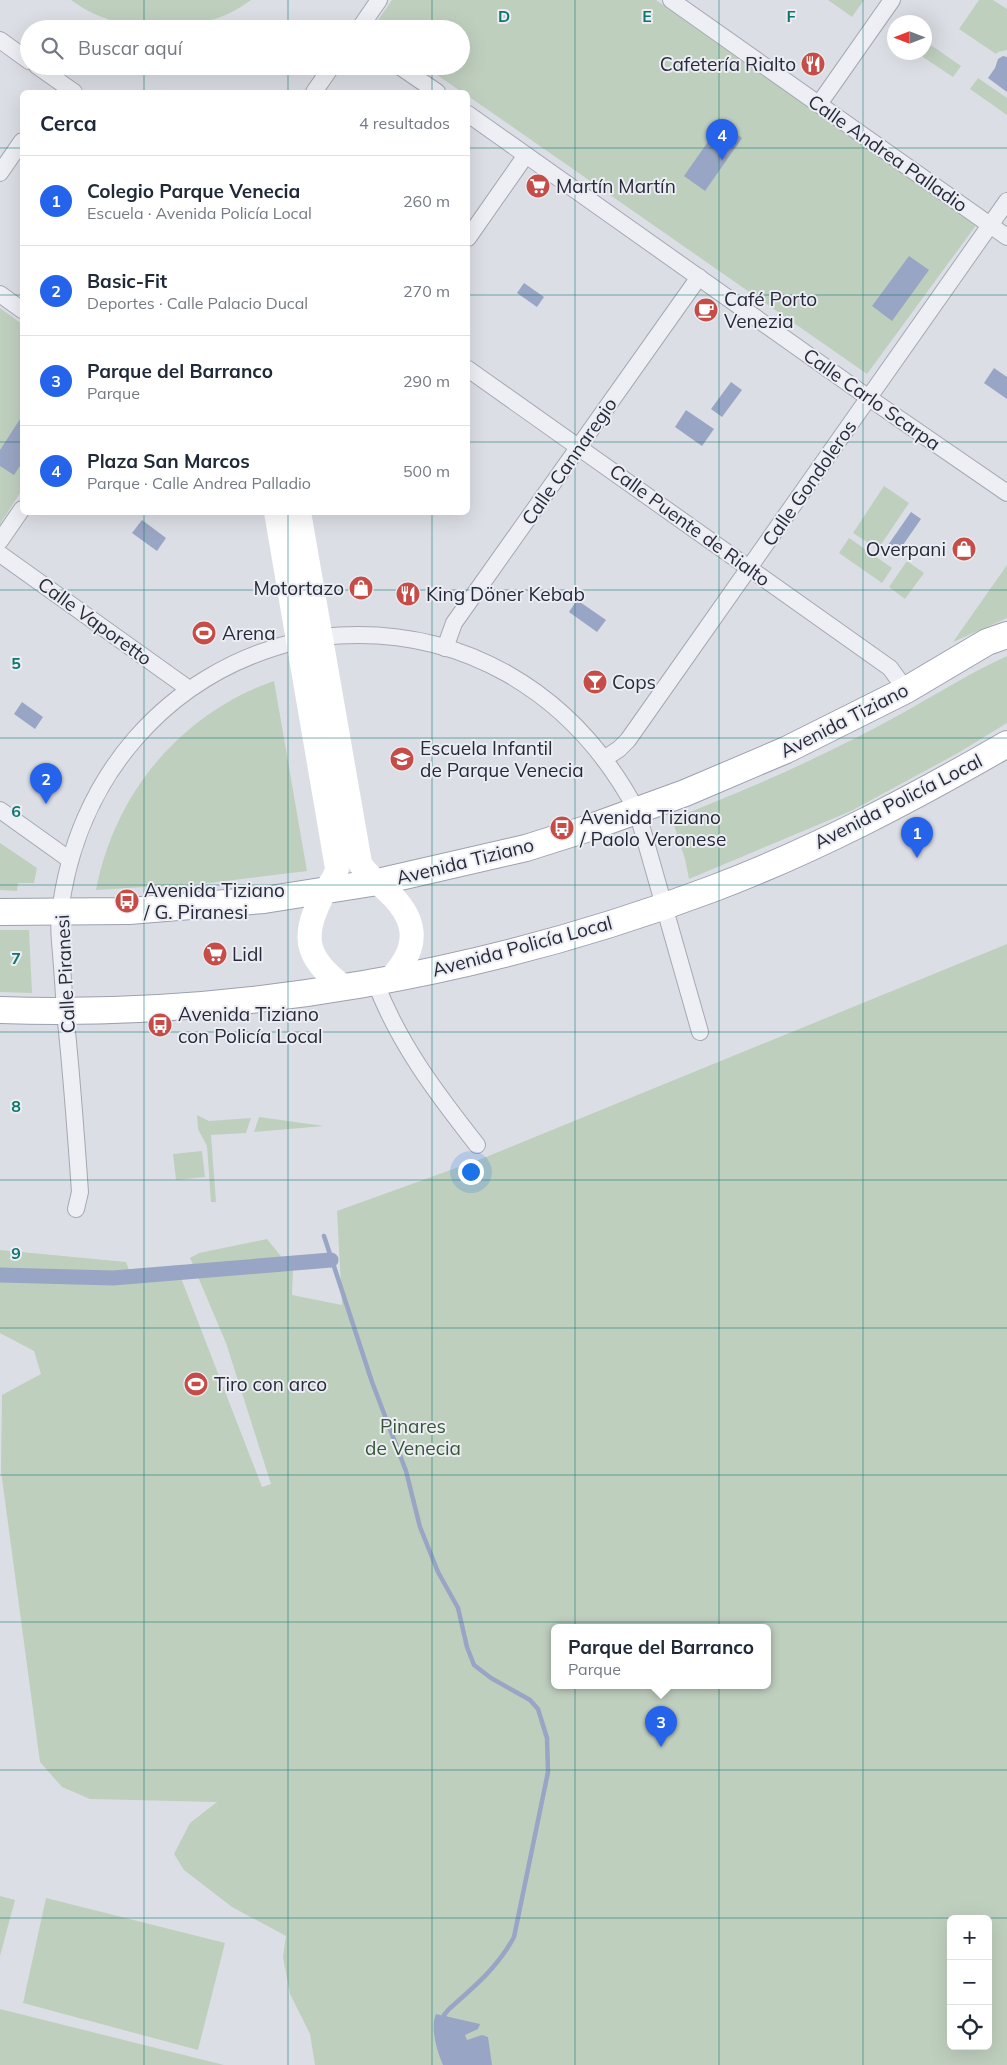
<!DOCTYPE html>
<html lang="es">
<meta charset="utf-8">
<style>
:root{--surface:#fff;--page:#f6f6f7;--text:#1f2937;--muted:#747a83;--line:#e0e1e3;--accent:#2563eb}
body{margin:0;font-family:Mulish,sans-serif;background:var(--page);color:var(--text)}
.controls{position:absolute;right:15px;bottom:15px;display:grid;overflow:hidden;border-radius:8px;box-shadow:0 5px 20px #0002}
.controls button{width:45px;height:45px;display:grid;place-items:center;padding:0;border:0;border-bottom:1px solid var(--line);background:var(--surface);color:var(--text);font:25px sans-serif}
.compass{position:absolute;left:887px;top:15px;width:45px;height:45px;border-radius:50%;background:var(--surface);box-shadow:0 5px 20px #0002;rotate:270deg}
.you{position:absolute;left:470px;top:1171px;width:18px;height:18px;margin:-12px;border:4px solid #fff;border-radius:50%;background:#1a73e8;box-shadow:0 0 0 8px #1a73e833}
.badge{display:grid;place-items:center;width:32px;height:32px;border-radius:50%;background:var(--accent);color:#fff;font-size:16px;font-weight:700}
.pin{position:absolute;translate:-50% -41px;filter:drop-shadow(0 1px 2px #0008)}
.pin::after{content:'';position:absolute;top:26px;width:18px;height:15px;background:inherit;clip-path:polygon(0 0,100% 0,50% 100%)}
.popup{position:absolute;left:551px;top:1624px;width:220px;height:65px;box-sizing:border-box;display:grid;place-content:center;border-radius:8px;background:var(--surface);filter:drop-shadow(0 1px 4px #0005);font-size:16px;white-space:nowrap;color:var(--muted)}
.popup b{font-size:19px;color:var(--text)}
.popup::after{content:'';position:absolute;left:50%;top:100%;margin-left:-10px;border:10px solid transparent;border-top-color:var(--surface)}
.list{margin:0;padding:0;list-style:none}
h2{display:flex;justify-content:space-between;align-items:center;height:65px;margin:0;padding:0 20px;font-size:21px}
h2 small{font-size:16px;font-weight:400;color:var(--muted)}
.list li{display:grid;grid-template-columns:32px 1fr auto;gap:15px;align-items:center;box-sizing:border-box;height:90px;padding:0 20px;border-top:1px solid var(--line)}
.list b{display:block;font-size:19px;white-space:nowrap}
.list p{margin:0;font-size:16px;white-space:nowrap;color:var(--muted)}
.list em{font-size:16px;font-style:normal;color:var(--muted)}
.icon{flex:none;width:28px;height:28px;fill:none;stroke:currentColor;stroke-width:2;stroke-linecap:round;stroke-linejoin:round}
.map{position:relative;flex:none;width:1007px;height:2065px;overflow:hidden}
.search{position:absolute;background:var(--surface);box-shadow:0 5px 20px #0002;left:20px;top:20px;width:450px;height:55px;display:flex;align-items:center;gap:12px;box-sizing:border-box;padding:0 18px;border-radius:28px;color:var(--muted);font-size:19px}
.panel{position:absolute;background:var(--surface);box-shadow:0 5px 20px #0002;left:20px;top:90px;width:450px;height:425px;border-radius:8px}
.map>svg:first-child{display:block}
.green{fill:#bfcfbe;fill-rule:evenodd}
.water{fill:#99a5c4}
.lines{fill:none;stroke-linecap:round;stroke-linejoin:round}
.stream{stroke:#99a5c4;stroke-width:4.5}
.canal{stroke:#99a5c4;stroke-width:15}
.street-casing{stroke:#a6a8b2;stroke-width:18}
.primary-casing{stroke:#9ca0b0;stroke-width:28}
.street{stroke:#eeeff4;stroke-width:16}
.secondary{stroke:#fff;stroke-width:24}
.primary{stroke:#fff;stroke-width:26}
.grid{fill:none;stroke:#0f766e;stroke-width:1;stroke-opacity:0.55}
.labels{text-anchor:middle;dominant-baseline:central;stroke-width:4;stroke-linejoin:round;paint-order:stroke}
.poi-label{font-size:19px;fill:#272a3a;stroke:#ebedf3;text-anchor:start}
.street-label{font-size:19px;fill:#272a3a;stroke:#ebedf3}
.park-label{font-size:19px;fill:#355535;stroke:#ebedf3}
.grid-label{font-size:16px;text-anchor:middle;font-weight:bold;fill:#0f766e;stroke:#ebedf3;stroke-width:4;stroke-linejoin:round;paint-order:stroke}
</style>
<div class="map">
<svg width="1007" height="2065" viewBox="0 0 1007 2065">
<rect width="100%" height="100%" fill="#dcdee5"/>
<!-- green -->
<g class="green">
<path d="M71,0H251C202,37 120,37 71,0Z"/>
<path d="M392,0H656L977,224L867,374L468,96V92H462L424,66H461V29H372Z"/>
<path d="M828,0H864L852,17Z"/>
<path d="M979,0H993L1007,9V50L998,52L996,54L959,29Z"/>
<path d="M925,41L961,66L953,77L917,53L924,52Z"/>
<path d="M978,78L1007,98V115L970,89Z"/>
<path d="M0,308L22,324V490L0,524Z"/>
<path d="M884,486L909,503L878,549L853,533Z"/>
<path d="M849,538L892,568L882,583L839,553Z"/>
<path d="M907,561L924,573L905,599L889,587Z"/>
<path d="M1007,565V618L953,642Z"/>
<path d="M1007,656V723L958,753L851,811L689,879L685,859L672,819C749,789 825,756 897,716C934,696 969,673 1007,656Z"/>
<path d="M274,681L307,871L209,883L96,890C114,794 181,713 274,681Z"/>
<path d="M0,843L37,868L34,883H18L17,891L0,890Z"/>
<path d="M0,930H29L32,993L0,992Z"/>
<path d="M1007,944V2065H315L310,2034L290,1994L283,1957L286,1936L232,1907L184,1870L174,1854L190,1823L217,1802L90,1799L62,1787L40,1762L1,1471L2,1395L41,1374L34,1351L0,1333V1250L126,1262L133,1280L176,1265L262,1487L271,1484L226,1343L190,1258L199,1253L267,1239L293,1271L292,1295L342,1305L337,1211L481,1159ZM555,1628H767V1686H555ZM951,1919H988V2046H951Z"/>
<path d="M197,1115L209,1121L251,1118L246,1133L211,1135L216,1202H211L207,1146L198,1129Z"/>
<path d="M259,1117L324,1126L254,1132Z"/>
<path d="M202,1151L205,1177L176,1180L173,1154Z"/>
<path d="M0,1896L15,1900L0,1956Z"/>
<path d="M46,1898L225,1943L198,2050L23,2003Z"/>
<path d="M0,2009L224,2065H0Z"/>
</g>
<!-- water -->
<g class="water">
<path d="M1003,56L1007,57V92L988,78L995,68L998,59Z"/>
<path d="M721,123L742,138L705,191L684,176Z"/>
<path d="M909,256L929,270L892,321L872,306Z"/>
<path d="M524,283L544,297L537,307L517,293Z"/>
<path d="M994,368L1007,377V399L984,383Z"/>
<path d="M731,382L742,390L722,417L711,409Z"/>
<path d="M686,410L714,429L702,446L675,427Z"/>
<path d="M22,416V463L14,475L0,466V450Z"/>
<path d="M911,512L921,519L896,555L886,548Z"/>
<path d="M142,520L166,538L157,551L132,533Z"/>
<path d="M577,600L606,620L597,632L569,612Z"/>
<path d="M22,702L43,717L35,729L14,714Z"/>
<path d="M436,2014L480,2024L478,2029L465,2035L467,2040L482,2035L488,2037L492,2065H443C437,2051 430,2028 436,2014Z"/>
</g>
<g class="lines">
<!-- stream -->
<path class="stream" d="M324,1236L372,1382L406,1471L420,1527L438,1572L458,1608L467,1647L474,1665L491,1678L530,1700L538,1709L547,1738L548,1772L514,1937C498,1967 474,1987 449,2009L444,2015L445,2018"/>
<!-- canal -->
<path class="canal" d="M0,1275L113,1278L331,1260"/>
<defs>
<g id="street">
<path d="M671,0L1007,237"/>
<path d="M359,29L379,0"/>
<path d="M0,40L29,61"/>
<path d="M37,66L74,92"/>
<path d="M399,66L437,92"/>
<path d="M314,92L332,66"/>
<path d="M819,104L892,0"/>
<path d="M468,114L869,398L1007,493"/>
<path d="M0,173L22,141"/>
<path d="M468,238L526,155"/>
<path d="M0,294L22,310"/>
<path d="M468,369L890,668L906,690"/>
<path d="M0,541L22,509"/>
<path d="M0,554L189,689"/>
<path d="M320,637C459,622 573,691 637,811L700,1032"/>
<path d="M445,648L454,623L699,277"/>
<path d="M604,759L619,749L628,740L1007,201"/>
<path d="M0,810L70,860"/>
<path d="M375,981C398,1043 437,1094 477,1145"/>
<path d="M76,1209L80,1192C76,1135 72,1079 66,1022C64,1000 63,977 61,954C60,941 58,927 60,913C76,778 166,673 298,641"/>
</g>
<g id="primary">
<path d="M0,912L129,911L264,900L378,882L526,848L586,829L685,793L786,750L906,690L987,642L1007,635"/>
<path d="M0,1010C241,1018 486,974 712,889C815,850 912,799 1007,744"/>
</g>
</defs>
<!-- street casing -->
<use href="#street" class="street-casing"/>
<!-- primary casing -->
<use href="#primary" class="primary-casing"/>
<!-- street -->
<use href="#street" class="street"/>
<!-- secondary -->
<g class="secondary">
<path d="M276,512L337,868C336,878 330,883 325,891C301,934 303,957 344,987"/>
<path d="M299,512L360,863C365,874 376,880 384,888C417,917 422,945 391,978"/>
</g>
<!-- primary -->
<use href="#primary" class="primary"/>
</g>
<!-- grid -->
<path class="grid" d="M144,0V29M288,0V29M432,0V29M575,0V2065M719,0V2065M863,0V2065M144,66V92M288,66V92M432,66V92M0,148H22M468,148H1007M0,295H22M468,295H1007M0,442H22M468,442H1007M144,512V2065M288,512V2065M432,512V2065M0,590H1007M0,738H1007M0,885H1007M0,1032H1007M0,1180H1007M0,1328H1007M0,1475H1007M0,1622H1007M0,1770H1007M0,1918H1007"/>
<!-- icons -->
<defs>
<symbol id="restaurant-disc" viewBox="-11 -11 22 22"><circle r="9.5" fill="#c54c47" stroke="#ebedf3"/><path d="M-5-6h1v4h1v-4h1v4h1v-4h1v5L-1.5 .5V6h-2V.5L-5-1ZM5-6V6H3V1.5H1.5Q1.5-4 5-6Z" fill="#fff"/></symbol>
<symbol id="supermarket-disc" viewBox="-11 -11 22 22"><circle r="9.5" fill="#c54c47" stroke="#ebedf3"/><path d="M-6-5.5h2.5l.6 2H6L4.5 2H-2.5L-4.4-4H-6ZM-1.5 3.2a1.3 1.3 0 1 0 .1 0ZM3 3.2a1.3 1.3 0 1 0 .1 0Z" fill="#fff"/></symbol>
<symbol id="cafe-disc" viewBox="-11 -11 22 22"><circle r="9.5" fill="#c54c47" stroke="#ebedf3"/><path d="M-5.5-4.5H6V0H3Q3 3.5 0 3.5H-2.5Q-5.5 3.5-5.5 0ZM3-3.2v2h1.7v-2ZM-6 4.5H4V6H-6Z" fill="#fff"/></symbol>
<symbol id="shop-disc" viewBox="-11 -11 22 22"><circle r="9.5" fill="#c54c47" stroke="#ebedf3"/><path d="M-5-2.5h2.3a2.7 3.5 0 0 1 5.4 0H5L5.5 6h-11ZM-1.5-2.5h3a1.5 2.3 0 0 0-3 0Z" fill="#fff"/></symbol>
<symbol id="stadium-disc" viewBox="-11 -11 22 22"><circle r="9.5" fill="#c54c47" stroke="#ebedf3"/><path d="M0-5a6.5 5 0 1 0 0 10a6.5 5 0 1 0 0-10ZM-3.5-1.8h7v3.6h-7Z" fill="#fff"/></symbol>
<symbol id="bar-disc" viewBox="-11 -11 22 22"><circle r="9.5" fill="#c54c47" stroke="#ebedf3"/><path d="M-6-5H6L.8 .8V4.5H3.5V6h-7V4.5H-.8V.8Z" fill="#fff"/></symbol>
<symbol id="school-disc" viewBox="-11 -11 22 22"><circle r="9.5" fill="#c54c47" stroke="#ebedf3"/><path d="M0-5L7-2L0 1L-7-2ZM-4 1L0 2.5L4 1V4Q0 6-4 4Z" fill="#fff"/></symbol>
<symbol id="bus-disc" viewBox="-11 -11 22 22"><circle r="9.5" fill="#c54c47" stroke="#ebedf3"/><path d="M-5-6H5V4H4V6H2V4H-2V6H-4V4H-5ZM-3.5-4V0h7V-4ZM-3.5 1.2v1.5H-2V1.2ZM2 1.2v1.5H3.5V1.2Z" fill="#fff"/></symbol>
</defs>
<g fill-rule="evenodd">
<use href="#restaurant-disc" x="799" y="50" width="28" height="28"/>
<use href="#supermarket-disc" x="524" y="172" width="28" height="28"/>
<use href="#cafe-disc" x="692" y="296" width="28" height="28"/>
<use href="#shop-disc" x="950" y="535" width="28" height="28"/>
<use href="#shop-disc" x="347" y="574" width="28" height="28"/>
<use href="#restaurant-disc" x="394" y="580" width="28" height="28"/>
<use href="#stadium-disc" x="190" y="619" width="28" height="28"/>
<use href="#bar-disc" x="581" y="668" width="28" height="28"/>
<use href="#school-disc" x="388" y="745" width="28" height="28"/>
<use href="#bus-disc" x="548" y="814" width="28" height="28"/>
<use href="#bus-disc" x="113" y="887" width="28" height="28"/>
<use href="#supermarket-disc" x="201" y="940" width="28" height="28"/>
<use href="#bus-disc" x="146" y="1011" width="28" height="28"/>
<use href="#stadium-disc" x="182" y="1370" width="28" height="28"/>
</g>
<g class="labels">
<!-- poi labels -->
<g class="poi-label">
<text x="796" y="64" text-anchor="end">Cafetería Rialto</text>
<text x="556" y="186">Martín Martín</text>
<text x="724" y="299">Café Porto<tspan x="724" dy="22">Venezia</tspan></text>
<text x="946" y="549" text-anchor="end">Overpani</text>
<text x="344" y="588" text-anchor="end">Motortazo</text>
<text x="426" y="594">King Döner Kebab</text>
<text x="222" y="633">Arena</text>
<text x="612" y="682">Cops</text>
<text x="420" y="748">Escuela Infantil<tspan x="420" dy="22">de Parque Venecia</tspan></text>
<text x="580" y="817">Avenida Tiziano<tspan x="580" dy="22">/ Paolo Veronese</tspan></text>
<text x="144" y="890">Avenida Tiziano<tspan x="144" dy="22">/ G. Piranesi</tspan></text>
<text x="232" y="954">Lidl</text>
<text x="178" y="1014">Avenida Tiziano<tspan x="178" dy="22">con Policía Local</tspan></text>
<text x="214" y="1384">Tiro con arco</text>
</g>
<!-- street labels -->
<g class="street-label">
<text transform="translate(888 153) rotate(35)">Calle Andrea Palladio</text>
<text transform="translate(872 399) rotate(35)">Calle Carlo Scarpa</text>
<text transform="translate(569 461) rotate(-55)">Calle Cannaregio</text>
<text transform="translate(809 483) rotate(-55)">Calle Gondoleros</text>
<text transform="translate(690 525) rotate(36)">Calle Puente de Rialto</text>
<text transform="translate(95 621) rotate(36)">Calle Vaporetto</text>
<text transform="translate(844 720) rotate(-27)">Avenida Tiziano</text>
<text transform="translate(898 801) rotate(-27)">Avenida Policía Local</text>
<text transform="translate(465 861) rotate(-14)">Avenida Tiziano</text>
<text transform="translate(522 946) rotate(-15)">Avenida Policía Local</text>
<text transform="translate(65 974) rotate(-93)">Calle Piranesi</text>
</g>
<!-- park labels -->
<g class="park-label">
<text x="413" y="1426">Pinares<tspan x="413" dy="22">de Venecia</tspan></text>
</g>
</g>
<g class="grid-label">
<text x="504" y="22">D</text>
<text x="647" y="22">E</text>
<text x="791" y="22">F</text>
<text x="16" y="669">5</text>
<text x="16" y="817">6</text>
<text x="16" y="964">7</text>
<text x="16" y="1112">8</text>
<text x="16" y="1259">9</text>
</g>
</svg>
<div class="controls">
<button>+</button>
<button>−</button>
<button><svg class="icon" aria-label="locate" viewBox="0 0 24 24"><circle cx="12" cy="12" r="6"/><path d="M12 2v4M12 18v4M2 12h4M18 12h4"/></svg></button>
</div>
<svg class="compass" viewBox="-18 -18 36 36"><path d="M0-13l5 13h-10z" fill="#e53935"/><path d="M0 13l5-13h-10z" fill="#747a83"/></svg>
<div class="you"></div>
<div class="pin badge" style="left:917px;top:858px">1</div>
<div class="pin badge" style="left:46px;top:804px">2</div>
<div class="pin badge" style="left:661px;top:1747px">3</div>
<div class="popup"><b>Parque del Barranco</b>Parque</div>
<div class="pin badge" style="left:722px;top:160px">4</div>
<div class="search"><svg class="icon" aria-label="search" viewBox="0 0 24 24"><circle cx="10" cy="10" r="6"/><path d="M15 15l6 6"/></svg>Buscar aquí</div>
<section class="panel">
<h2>Cerca<small>4 resultados</small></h2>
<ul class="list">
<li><span class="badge">1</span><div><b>Colegio Parque Venecia</b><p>Escuela · Avenida Policía Local</p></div><em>260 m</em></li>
<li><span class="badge">2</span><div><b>Basic-Fit</b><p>Deportes · Calle Palacio Ducal</p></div><em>270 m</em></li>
<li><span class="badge">3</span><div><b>Parque del Barranco</b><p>Parque</p></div><em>290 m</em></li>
<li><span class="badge">4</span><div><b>Plaza San Marcos</b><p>Parque · Calle Andrea Palladio</p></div><em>500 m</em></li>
</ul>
</section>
</div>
